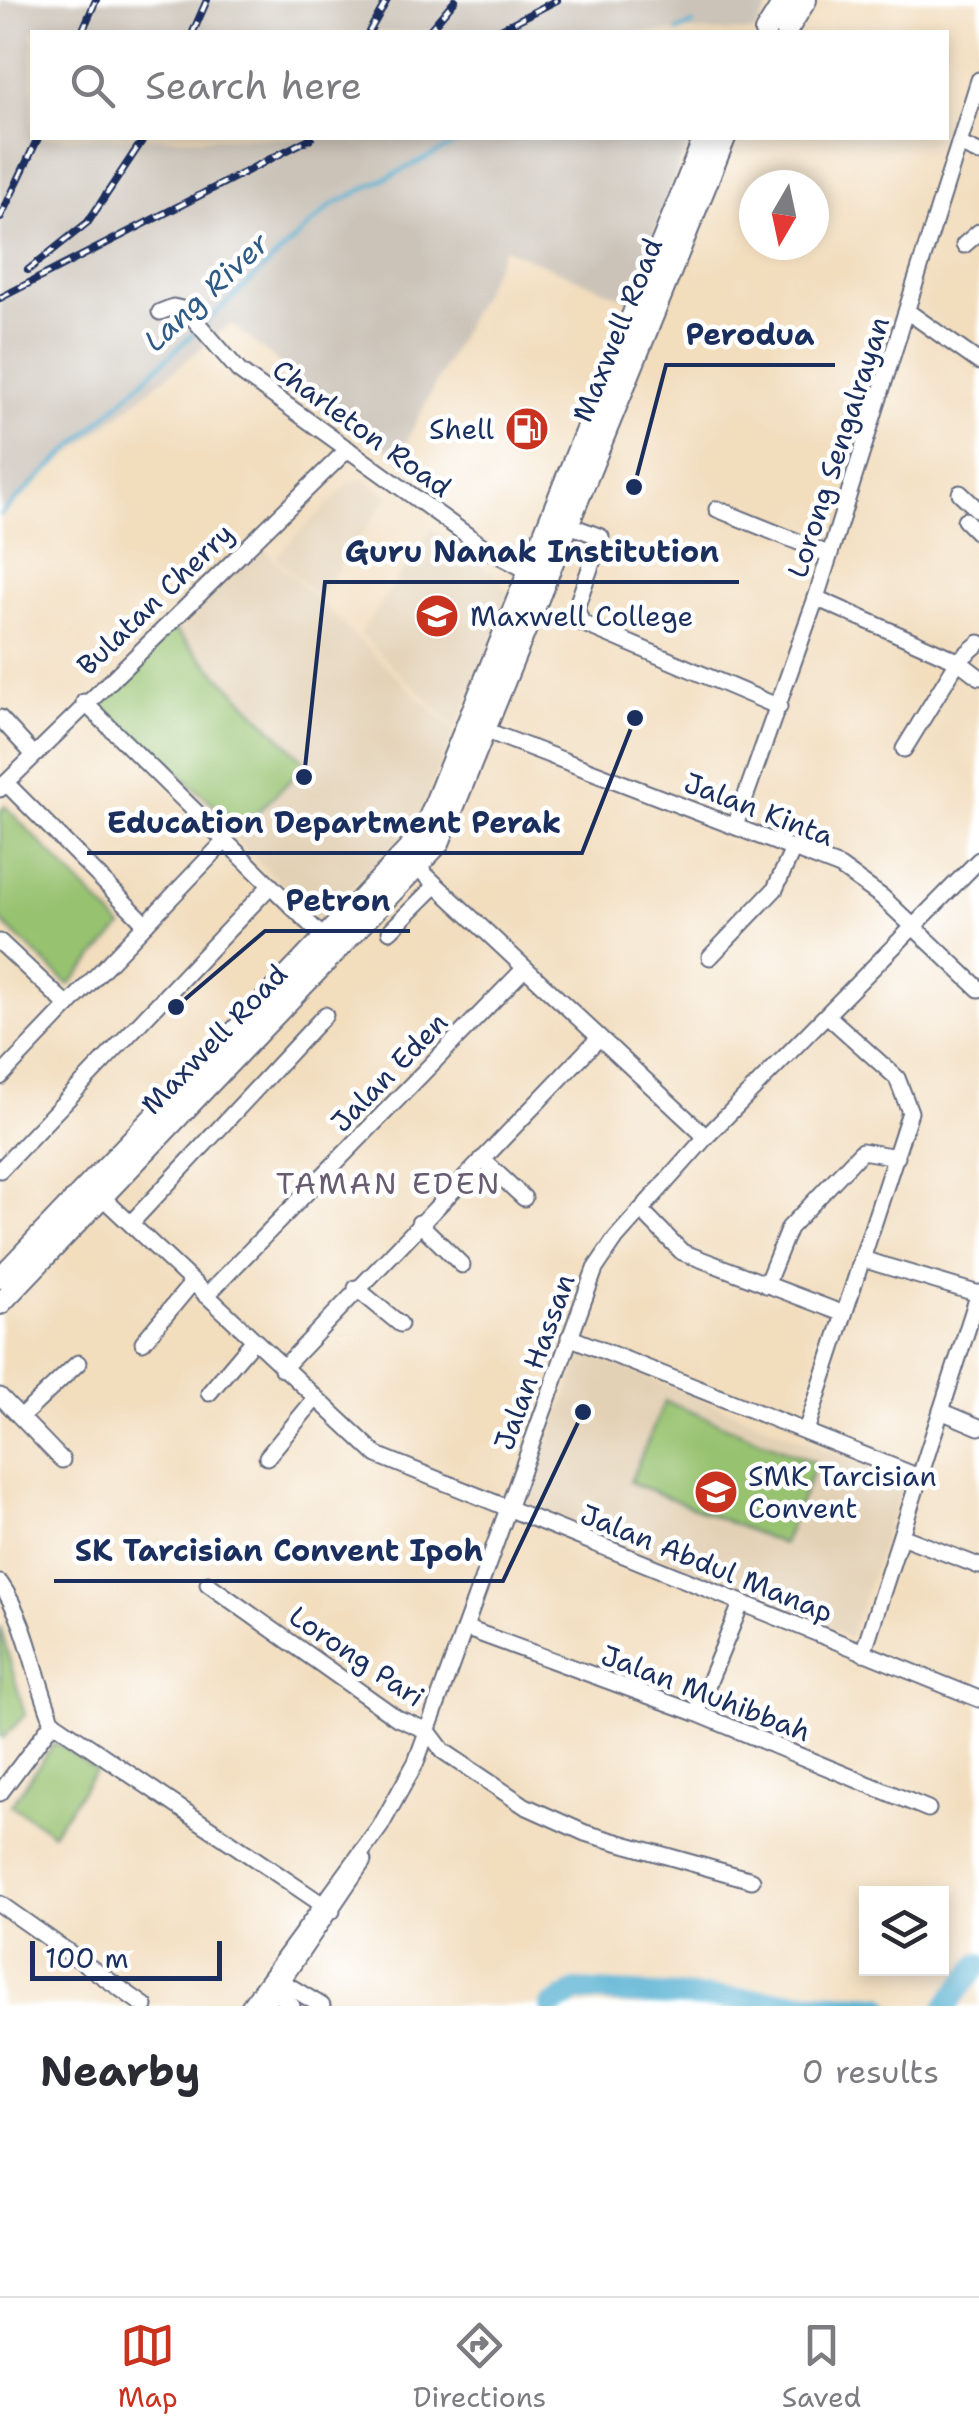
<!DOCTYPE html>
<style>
:root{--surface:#fff;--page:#f7f7f7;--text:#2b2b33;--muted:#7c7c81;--line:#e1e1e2;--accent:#c8321e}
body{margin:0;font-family:"Shantell Sans",sans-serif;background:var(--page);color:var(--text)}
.controls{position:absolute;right:30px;bottom:30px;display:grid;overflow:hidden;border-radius:0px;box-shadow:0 5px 15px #0003}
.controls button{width:90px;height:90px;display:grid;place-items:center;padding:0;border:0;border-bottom:2px solid var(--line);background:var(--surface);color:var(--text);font:50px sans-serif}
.compass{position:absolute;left:739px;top:170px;width:90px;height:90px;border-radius:50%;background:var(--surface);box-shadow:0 5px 15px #0003;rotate:189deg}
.scale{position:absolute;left:30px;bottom:25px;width:192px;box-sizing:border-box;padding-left:10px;border:5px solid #1b2f5e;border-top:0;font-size:28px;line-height:35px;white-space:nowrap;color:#1b2f5e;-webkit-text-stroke:8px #fff;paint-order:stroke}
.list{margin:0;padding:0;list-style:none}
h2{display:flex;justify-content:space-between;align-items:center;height:130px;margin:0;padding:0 40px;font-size:42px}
h2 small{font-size:32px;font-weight:400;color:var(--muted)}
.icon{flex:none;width:55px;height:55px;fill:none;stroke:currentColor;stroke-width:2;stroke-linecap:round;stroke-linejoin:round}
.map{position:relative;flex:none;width:979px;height:2006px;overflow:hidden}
.search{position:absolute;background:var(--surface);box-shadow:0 5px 15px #0003;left:30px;right:30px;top:30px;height:110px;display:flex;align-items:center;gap:25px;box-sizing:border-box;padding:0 35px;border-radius:0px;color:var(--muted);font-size:38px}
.sheet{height:290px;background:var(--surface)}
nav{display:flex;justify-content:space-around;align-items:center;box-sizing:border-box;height:140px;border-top:2px solid var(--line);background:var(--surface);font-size:28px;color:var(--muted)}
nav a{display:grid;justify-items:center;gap:5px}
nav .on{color:var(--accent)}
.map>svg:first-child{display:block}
.built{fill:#e3d1b6}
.industrial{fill:#cbc3b8}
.green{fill:#97c270;stroke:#597867;stroke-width:2.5}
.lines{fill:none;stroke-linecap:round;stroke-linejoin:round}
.stream{stroke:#54b0d2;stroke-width:4}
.river{stroke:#54b0d2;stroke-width:22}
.minor-casing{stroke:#666c7f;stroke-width:19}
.major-casing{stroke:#666c7f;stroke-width:24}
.minor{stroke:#fff;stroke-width:15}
.major{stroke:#fff;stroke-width:20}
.rail-casing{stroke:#1b2f5e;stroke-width:8}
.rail{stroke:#fff;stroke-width:4;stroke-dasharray:11;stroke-linecap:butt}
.labels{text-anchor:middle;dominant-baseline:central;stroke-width:9;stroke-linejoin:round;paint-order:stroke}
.street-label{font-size:28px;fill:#1b2f5e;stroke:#fff}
.poi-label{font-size:28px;fill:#1b2f5e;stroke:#fff;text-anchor:start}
.water-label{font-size:30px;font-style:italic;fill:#2f5c87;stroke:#fff}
.neighbourhood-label{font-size:30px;letter-spacing:2.5px;fill:#675c70;stroke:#fff}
.leader{fill:none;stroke:#1b2f5e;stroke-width:4}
.callout-dot{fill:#1b2f5e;stroke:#fff;stroke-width:4}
.callout-label{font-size:30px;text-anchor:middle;font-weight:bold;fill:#1b2f5e;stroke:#fff;stroke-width:9;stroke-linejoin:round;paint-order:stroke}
</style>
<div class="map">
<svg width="979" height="2006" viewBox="0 0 979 2006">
<rect width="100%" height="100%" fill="#fff"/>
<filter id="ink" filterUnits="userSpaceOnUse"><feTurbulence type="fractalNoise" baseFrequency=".01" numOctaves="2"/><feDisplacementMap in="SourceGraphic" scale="20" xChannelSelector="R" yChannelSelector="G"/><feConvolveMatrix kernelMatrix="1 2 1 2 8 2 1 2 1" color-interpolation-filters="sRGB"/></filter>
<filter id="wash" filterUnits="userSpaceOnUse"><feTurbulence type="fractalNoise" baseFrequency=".0048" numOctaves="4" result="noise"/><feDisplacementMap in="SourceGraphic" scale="40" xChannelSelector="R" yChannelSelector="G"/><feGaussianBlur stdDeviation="2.25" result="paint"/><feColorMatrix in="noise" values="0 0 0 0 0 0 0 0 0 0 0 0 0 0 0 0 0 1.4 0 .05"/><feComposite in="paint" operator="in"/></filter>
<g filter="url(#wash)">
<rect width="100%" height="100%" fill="#f2ddbd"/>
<!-- built -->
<g class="built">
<path d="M352,480H365L388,496L319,598L275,557Z"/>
<path d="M432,529L501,580L510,598L456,728L360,634Z"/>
<path d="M260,545L454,731L417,822L319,921L97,703Z"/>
<path d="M583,1351L904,1481L850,1637L527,1503Z"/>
</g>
<!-- industrial -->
<path class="industrial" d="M0,0H774L754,32H32V138H689L629,300L504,248L398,458L231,324L0,511Z"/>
<!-- green -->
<g class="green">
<path d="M173,629L307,764L241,828L97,703Z"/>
<path d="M5,806L122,927L69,985L0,920V811Z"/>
<path d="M665,1401L816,1463L783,1544L630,1482Z"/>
<path d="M0,1626L25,1715L3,1738L0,1736Z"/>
<path d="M55,1742L96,1770L52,1833L11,1805Z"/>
</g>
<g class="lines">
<!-- stream -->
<g class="stream">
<path d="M677,32L693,24"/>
<path d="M204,324L332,205L467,138"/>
<path d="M0,515L197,330"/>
</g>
<!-- river -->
<g class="river">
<path d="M551,2006L577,1991L881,2006"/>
<path d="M946,2006L979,1964"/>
</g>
</g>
</g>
<g filter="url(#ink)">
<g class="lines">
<defs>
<g id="minor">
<path d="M959,144L979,153"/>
<path d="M964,245L979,232"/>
<path d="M907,311L979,362"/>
<path d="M160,312L173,307L186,310L239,371L485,548L534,574"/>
<path d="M960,493L979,511"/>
<path d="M717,509L828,554"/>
<path d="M965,520L979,534"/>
<path d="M569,525L601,537L576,608L582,623L779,707"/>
<path d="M816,598L958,661L979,677"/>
<path d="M84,702L323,937"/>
<path d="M0,718L34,755"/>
<path d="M487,731L840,867L882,897L979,989"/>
<path d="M904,749L958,661L979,643"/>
<path d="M6,783L146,924"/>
<path d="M0,789L348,449"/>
<path d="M735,826L816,598L979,80"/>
<path d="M417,867L706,1137"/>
<path d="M390,931L436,885"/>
<path d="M0,942L68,1006"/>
<path d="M710,957L775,889L794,847"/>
<path d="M0,1077L225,841"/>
<path d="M482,1159L524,1198"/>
<path d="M0,1170L270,886"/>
<path d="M102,1197L377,1455L979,1699"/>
<path d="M641,1210L682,1252L844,1314"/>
<path d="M131,1223L325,1015"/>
<path d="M419,1223L462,1265"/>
<path d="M862,1259L979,1294"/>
<path d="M766,1285L789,1228L862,1151L897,1157"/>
<path d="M356,1288L400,1324"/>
<path d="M206,1296L525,968"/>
<path d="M569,1337L919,1477"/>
<path d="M143,1342L192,1283"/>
<path d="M282,1369L598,1039"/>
<path d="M209,1393L253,1341"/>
<path d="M0,1396L62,1460"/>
<path d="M941,1411L979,1427"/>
<path d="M21,1417L78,1363"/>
<path d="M806,1431L910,1112L897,1078L828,1016"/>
<path d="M267,1457L315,1399"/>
<path d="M901,1536L979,1566"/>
<path d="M0,1583C28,1623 34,1676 53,1722L332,1911"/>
<path d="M208,1584L397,1718L428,1731L443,1751L525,1806L585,1833L752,1880"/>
<path d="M465,1628L696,1713L928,1809"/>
<path d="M863,1653L979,1293"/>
<path d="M696,1713L741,1604"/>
<path d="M0,1793L53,1722"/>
<path d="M0,1904L145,2006"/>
<path d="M279,1980L322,2006"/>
<path d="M272,1988L292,2006"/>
<path d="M249,2006L380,1827L416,1762L595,1269L616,1238L706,1137L979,860"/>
<path d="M265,2006L363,1861"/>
</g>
<g id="major">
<path d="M765,32L785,0"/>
<path d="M786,32L806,0"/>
<path d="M0,1278L422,835L704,138"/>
<path d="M0,1304L439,843L725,138"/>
</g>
</defs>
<!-- minor casing -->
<use href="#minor" class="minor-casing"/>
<!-- major casing -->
<use href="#major" class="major-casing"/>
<!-- minor -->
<use href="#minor" class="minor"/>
<!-- major -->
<use href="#major" class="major"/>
<defs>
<g id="rail">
<path d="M82,32L96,0"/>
<path d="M193,32L207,0"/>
<path d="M369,32L387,0"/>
<path d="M428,32L455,0"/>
<path d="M495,32L557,0"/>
<path d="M0,218L38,138"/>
<path d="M28,270L88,222L144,138"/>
<path d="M0,298L311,138"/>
</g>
</defs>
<!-- rail casing -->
<use href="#rail" class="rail-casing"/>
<!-- rail -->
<use href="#rail" class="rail"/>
</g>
</g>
<!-- icons -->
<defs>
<symbol id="fuel-disc" viewBox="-11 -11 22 22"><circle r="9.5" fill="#c8321e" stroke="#fff"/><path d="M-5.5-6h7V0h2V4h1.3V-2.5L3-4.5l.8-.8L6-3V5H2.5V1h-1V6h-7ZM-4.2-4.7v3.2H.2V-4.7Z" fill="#fff"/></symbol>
<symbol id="university-disc" viewBox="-11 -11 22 22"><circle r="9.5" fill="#c8321e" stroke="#fff"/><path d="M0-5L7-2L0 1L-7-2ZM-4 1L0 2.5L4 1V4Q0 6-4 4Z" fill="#fff"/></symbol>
<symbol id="school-disc" viewBox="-11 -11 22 22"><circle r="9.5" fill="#c8321e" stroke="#fff"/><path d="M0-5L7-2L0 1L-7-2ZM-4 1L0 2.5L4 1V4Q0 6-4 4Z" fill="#fff"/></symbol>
</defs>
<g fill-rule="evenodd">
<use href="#fuel-disc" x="502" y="404" width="50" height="50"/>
<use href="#university-disc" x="412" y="591" width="50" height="50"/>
<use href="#school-disc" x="691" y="1467" width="50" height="50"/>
</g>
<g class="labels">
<!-- street labels -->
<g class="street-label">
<text transform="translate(617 330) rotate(-68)">Maxwell Road</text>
<text transform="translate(362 428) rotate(36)">Charleton Road</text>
<text transform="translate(838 447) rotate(-72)">Lorong Sengalrayan</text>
<text transform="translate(155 599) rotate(-44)">Bulatan Cherry</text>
<text transform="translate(759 809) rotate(21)">Jalan Kinta</text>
<text transform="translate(214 1039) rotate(-46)">Maxwell Road</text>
<text transform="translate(389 1072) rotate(-46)">Jalan Eden</text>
<text transform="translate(534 1362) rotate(-70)">Jalan Hassan</text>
<text transform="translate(707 1563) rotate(22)">Jalan Abdul Manap</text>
<text transform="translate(357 1656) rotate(34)">Lorong Pari</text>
<text transform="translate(706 1693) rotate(21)">Jalan Muhibbah</text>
</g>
<!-- poi labels -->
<g class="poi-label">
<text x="494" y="429" text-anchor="end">Shell</text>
<text x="470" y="616">Maxwell College</text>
<text x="748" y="1476">SMK Tarcisian<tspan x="748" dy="32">Convent</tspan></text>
</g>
<!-- water labels -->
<g class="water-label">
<text transform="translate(206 292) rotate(-43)">Lang River</text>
</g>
<!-- neighbourhood labels -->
<g class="neighbourhood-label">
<text x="389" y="1183">TAMAN EDEN</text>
</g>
</g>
<!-- callouts -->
<path class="leader" d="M634 487L666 365H835M304 777L325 582H739M635 718L582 853H87M176 1007L265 931H410M583 1412L503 1581H54"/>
<g class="callout-dot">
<circle cx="634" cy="487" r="10"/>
<circle cx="304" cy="777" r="10"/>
<circle cx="635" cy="718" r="10"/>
<circle cx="176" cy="1007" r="10"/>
<circle cx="583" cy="1412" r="10"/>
</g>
<g class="callout-label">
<text x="750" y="345">Perodua</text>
<text x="532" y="562">Guru Nanak Institution</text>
<text x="334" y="833">Education Department Perak</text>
<text x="338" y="911">Petron</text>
<text x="279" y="1561">SK Tarcisian Convent Ipoh</text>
</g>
</svg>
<div class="controls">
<button><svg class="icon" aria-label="layers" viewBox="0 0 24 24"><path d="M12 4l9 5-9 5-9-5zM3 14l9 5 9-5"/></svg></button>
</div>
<svg class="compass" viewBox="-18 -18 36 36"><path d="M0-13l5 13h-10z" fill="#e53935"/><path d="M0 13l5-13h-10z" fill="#7c7c81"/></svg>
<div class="scale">100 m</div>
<div class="search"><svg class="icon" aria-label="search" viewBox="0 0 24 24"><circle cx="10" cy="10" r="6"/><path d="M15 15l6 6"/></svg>Search here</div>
</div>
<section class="sheet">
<h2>Nearby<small>0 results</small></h2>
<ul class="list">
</ul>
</section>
<nav>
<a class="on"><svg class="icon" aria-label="map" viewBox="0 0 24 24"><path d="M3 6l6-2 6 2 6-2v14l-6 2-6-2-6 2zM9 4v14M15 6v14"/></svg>Map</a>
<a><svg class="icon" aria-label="directions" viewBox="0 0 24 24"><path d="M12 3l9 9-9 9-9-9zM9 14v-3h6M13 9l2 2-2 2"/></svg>Directions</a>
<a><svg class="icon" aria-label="saved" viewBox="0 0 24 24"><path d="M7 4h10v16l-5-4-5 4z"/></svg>Saved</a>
</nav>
